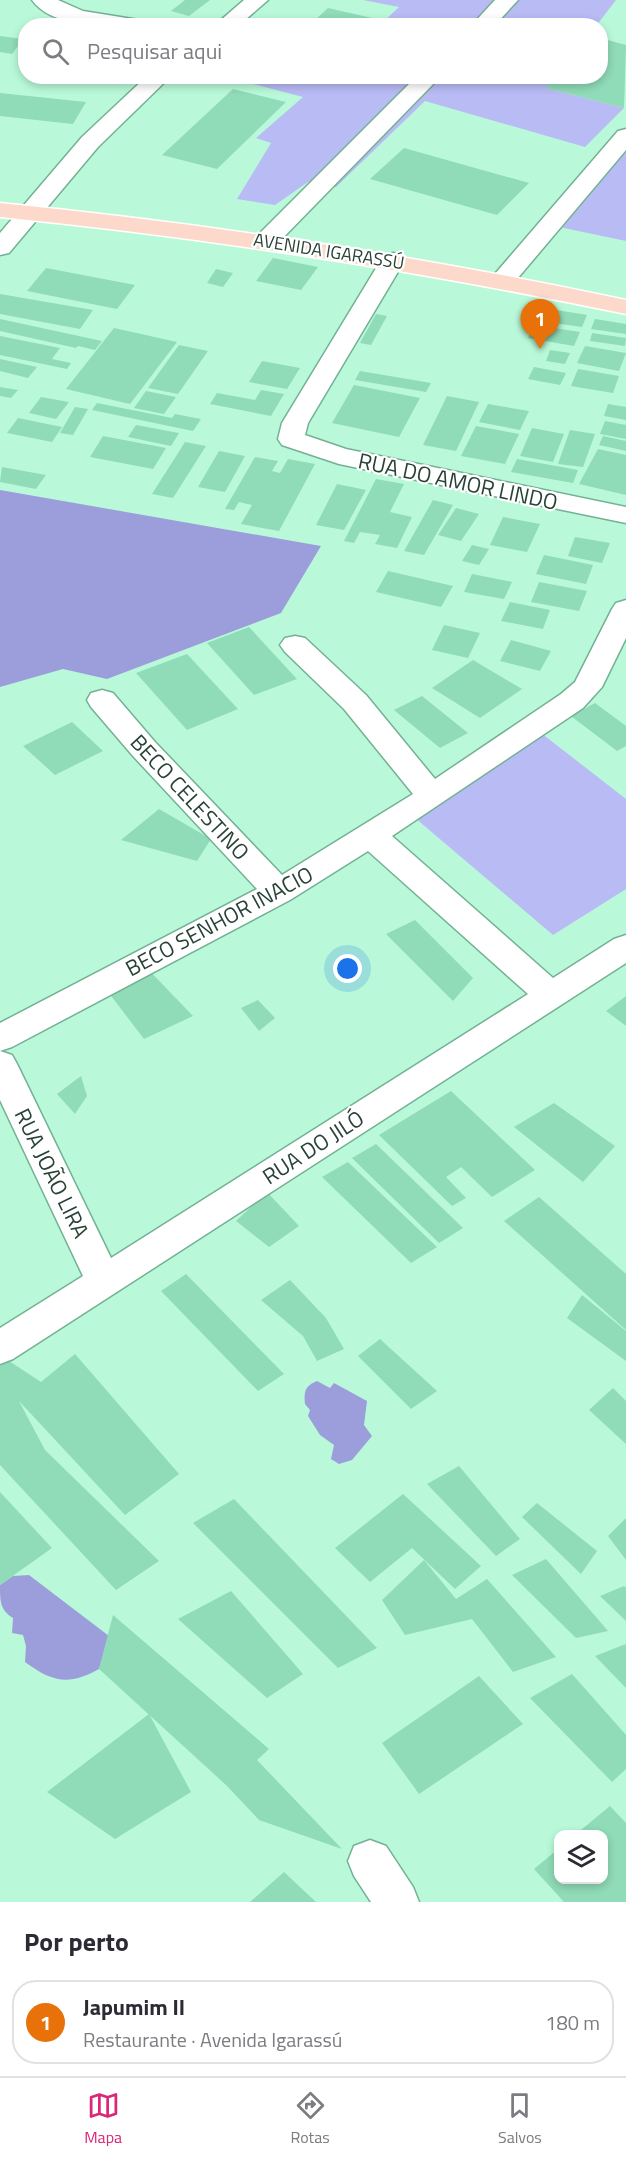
<!DOCTYPE html>
<html lang="pt">
<meta charset="utf-8">
<style>
:root{--surface:#fff;--page:#f7f7f7;--text:#2b2b33;--muted:#7c7c81;--line:#e1e1e2;--accent:#db2777}
body{margin:0;font-family:"Titillium Web",sans-serif;background:var(--page);color:var(--text)}
.controls{position:absolute;right:18px;bottom:18px;display:grid;overflow:hidden;border-radius:12px;box-shadow:0 3px 9px #0003}
.controls button{width:54px;height:54px;display:grid;place-items:center;padding:0;border:0;border-bottom:2px solid var(--line);background:var(--surface);color:var(--text);font:30px sans-serif}
.you{position:absolute;left:348px;top:969px;width:21px;height:21px;margin:-15px;border:4px solid #fff;border-radius:50%;background:#1a73e8;box-shadow:0 0 0 9px #1a73e833}
.badge{display:grid;place-items:center;width:39px;height:39px;border-radius:50%;background:var(--accent);color:#fff;font-size:20px;font-weight:700}
.pin{position:absolute;translate:-50% -50px;filter:drop-shadow(0 2px 3px #0008)}
.pin::after{content:'';position:absolute;top:32px;width:21px;height:18px;background:inherit;clip-path:polygon(0 0,100% 0,50% 100%)}
.list{margin:0;padding:0;list-style:none}
h2{display:flex;justify-content:space-between;align-items:center;height:78px;margin:0;padding:0 24px;font-size:26px}
h2 small{font-size:20px;font-weight:400;color:var(--muted)}
.list li{display:grid;grid-template-columns:39px 1fr auto;gap:18px;align-items:center;box-sizing:border-box;height:84px;margin:0 12px 12px;padding:0 12px;border:2px solid var(--line);border-radius:24px}
.list b{display:block;font-size:22px;white-space:nowrap}
.list p{margin:0;font-size:20px;white-space:nowrap;color:var(--muted)}
.list em{font-size:20px;font-style:normal;color:var(--muted)}
.icon{flex:none;width:33px;height:33px;fill:none;stroke:currentColor;stroke-width:2;stroke-linecap:round;stroke-linejoin:round}
.map{position:relative;flex:none;width:626px;height:1902px;overflow:hidden}
.search{position:absolute;background:var(--surface);box-shadow:0 3px 9px #0003;left:18px;right:18px;top:18px;height:66px;display:flex;align-items:center;gap:15px;box-sizing:border-box;padding:0 21px;border-radius:24px;color:var(--muted);font-size:22px}
.sheet{height:174px;background:var(--surface)}
nav{display:flex;justify-content:space-around;align-items:center;box-sizing:border-box;height:84px;border-top:2px solid var(--line);background:var(--surface);font-size:16px;color:var(--muted)}
nav a{display:grid;justify-items:center;gap:3px}
nav .on{color:var(--accent)}
.map>svg:first-child{display:block}
.green{fill:#b9bbf5}
.forest{fill:#9c9edc}
.building{fill:#90dbb8}
.lines{fill:none;stroke-linecap:round;stroke-linejoin:round}
.minor-casing{stroke:#73b194;stroke-width:3}
.major-casing{stroke:#fff;stroke-width:3}
.minor{fill:#fff;fill-rule:evenodd}
.major{fill:#fdd9cb;fill-rule:evenodd}
.labels{text-anchor:middle;dominant-baseline:central;stroke-width:4.5;stroke-linejoin:round;paint-order:stroke}
.far-street-label{font-size:18px;fill:#284236;stroke:#fff}
.street-label{font-size:22px;fill:#284236;stroke:#fff}
</style>
<div class="map">
<svg width="626" height="1902" viewBox="0 0 626 1902">
<rect width="100%" height="100%" fill="#b9f9d9"/>
<!-- green -->
<g class="green">
<path d="M363,0H616L596,26L380,25L399,7Z"/>
<path d="M317,76L555,77L546,88L624,108L585,147L425,101L336,187L308,182L275,205L237,199L271,143L256,138L303,97L226,77H293L309,81Z"/>
<path d="M626,151V241L559,227Z"/>
<path d="M541,733L626,799V889L553,935L408,812Z"/>
</g>
<!-- forest -->
<g class="forest">
<path d="M0,490L321,546L281,613L107,679L63,669L0,687Z"/>
<path d="M317,1381L330,1388L334,1383L367,1401L364,1425L372,1436L352,1460L339,1464L331,1459L334,1445L320,1435L308,1416L310,1410L305,1404C304,1391 305,1386 317,1381Z"/>
<path d="M29,1575L109,1636L99,1669C69,1686 52,1682 25,1662L26,1646L23,1635L12,1633L13,1618C0,1610 0,1601 0,1585L13,1576Z"/>
</g>
<!-- building -->
<g class="building">
<path d="M185,0H210L189,16L171,11Z"/>
<path d="M328,8L381,20L376,26H332L314,21Z"/>
<path d="M0,36L23,39L12,54L0,52Z"/>
<path d="M600,38L626,45L624,108L546,88L553,76H600Z"/>
<path d="M233,89L286,102L217,169L162,155Z"/>
<path d="M0,93L86,102L73,124L0,116Z"/>
<path d="M404,148L529,183L497,215L370,179Z"/>
<path d="M273,258L318,267L301,290L256,281Z"/>
<path d="M46,268L135,285L117,309L27,291Z"/>
<path d="M216,269L233,273L223,287L207,283Z"/>
<path d="M0,294L93,310L80,329L0,314Z"/>
<path d="M538,307L587,315L582,327L533,320Z"/>
<path d="M376,314L387,316L371,345L360,343Z"/>
<path d="M0,319L102,341L95,350L78,346L76,348L0,331Z"/>
<path d="M595,319L626,324V334L591,329Z"/>
<path d="M534,325L580,332L574,346L528,338Z"/>
<path d="M114,328L177,342L130,404L66,389Z"/>
<path d="M592,333L626,338L625,346L590,341Z"/>
<path d="M0,336L60,348L52,359L71,363L67,369L0,355Z"/>
<path d="M179,345L208,351L178,394L148,388Z"/>
<path d="M585,346L626,353L619,371L577,363Z"/>
<path d="M550,350L570,353L565,364L546,361Z"/>
<path d="M0,359L37,367L28,378L0,371Z"/>
<path d="M262,361L300,368L287,389L249,382Z"/>
<path d="M534,367L566,373L560,385L528,379Z"/>
<path d="M578,369L619,376L613,393L571,386Z"/>
<path d="M360,371L431,383L426,392L355,380Z"/>
<path d="M354,385L420,398L399,437L332,423Z"/>
<path d="M0,387L18,390L11,398L0,396Z"/>
<path d="M261,390L284,394L271,416L210,404L217,393L255,400Z"/>
<path d="M146,391L176,397L164,414L134,408Z"/>
<path d="M447,396L479,402L456,451L423,445Z"/>
<path d="M41,397L69,402L56,419L29,413Z"/>
<path d="M97,403L172,418L175,414L201,419L193,431L92,410Z"/>
<path d="M488,404L529,411L520,430L479,422Z"/>
<path d="M608,404L626,407V420L604,416Z"/>
<path d="M75,407L88,409L73,435L60,433Z"/>
<path d="M18,418L62,427L52,442L7,433Z"/>
<path d="M605,421L626,425V439L600,434Z"/>
<path d="M136,425L179,433L171,446L128,437Z"/>
<path d="M476,426L519,434L505,464L461,456Z"/>
<path d="M532,428L564,434L553,462L520,456Z"/>
<path d="M570,430L595,434L583,467L558,464Z"/>
<path d="M103,436L166,448L153,469L90,457Z"/>
<path d="M603,436L626,441V451L599,445Z"/>
<path d="M185,442L206,446L173,498L152,494Z"/>
<path d="M598,449L626,455V495L579,484Z"/>
<path d="M219,451L245,456L225,492L198,487Z"/>
<path d="M255,457L278,461L272,471L280,473L288,459L315,464L279,531L241,524L252,505L239,502L234,510L225,509Z"/>
<path d="M517,459L578,470L573,483L511,472Z"/>
<path d="M2,467L46,475L36,489L0,482Z"/>
<path d="M376,479L404,484L390,512L412,517L397,548L375,544L380,535L360,532L354,543L344,541Z"/>
<path d="M337,484L366,490L344,530L316,525Z"/>
<path d="M433,500L453,505L424,555L404,551Z"/>
<path d="M456,508L479,514L461,541L438,535Z"/>
<path d="M503,517L540,524L527,552L490,545Z"/>
<path d="M575,537L610,543L602,563L568,556Z"/>
<path d="M472,545L489,549L479,565L462,561Z"/>
<path d="M544,555L593,565L586,584L536,574Z"/>
<path d="M388,571L453,586L441,607L376,592Z"/>
<path d="M472,574L512,582L504,599L464,592Z"/>
<path d="M539,582L587,591L579,611L531,602Z"/>
<path d="M510,602L550,610L543,629L501,621Z"/>
<path d="M444,625L480,633L468,658L432,650Z"/>
<path d="M249,627L297,679L254,695L207,643Z"/>
<path d="M511,640L551,651L540,671L500,661Z"/>
<path d="M187,654L238,709L187,730L136,673Z"/>
<path d="M473,660L522,689L480,718L432,688Z"/>
<path d="M422,696L468,733L440,748L394,710Z"/>
<path d="M595,703L626,726V746L617,751L571,716Z"/>
<path d="M72,722L103,751L55,775L23,746Z"/>
<path d="M159,809L211,839L197,861L121,840Z"/>
<path d="M415,920L473,978L453,1001L386,934Z"/>
<path d="M142,963L193,1016L144,1039L102,984Z"/>
<path d="M626,996V1026L606,1011Z"/>
<path d="M258,1000L275,1018L259,1031L241,1008Z"/>
<path d="M81,1076L87,1096L75,1114L57,1094Z"/>
<path d="M451,1091L535,1170L492,1197L461,1167L446,1177L466,1198L452,1206L379,1135Z"/>
<path d="M554,1103L615,1146L583,1182L514,1127Z"/>
<path d="M376,1144L463,1228L439,1243L352,1158Z"/>
<path d="M348,1162L437,1247L411,1263L322,1177Z"/>
<path d="M267,1192L299,1226L269,1247L236,1221Z"/>
<path d="M539,1197L626,1274V1330L504,1221Z"/>
<path d="M186,1274L284,1374L258,1391L161,1291Z"/>
<path d="M290,1280L326,1318L344,1349L317,1361L303,1336L261,1300Z"/>
<path d="M582,1295L626,1331V1361L567,1318Z"/>
<path d="M380,1339L437,1391L411,1409L358,1356Z"/>
<path d="M75,1354L179,1474L125,1515L19,1401L45,1450L159,1561L116,1590L0,1465V1366L6,1359L41,1382Z"/>
<path d="M613,1388L626,1401V1444L589,1410Z"/>
<path d="M459,1466L520,1539L496,1556L427,1484Z"/>
<path d="M0,1492L52,1548L0,1585Z"/>
<path d="M403,1494L481,1566L455,1589L412,1548L370,1582L335,1548Z"/>
<path d="M234,1499L377,1648L338,1668L193,1523Z"/>
<path d="M537,1503L597,1551L581,1574L522,1517Z"/>
<path d="M626,1518V1560L608,1536Z"/>
<path d="M546,1559L608,1631L576,1638L512,1575Z"/>
<path d="M424,1560L456,1599L487,1579L556,1657L513,1672L472,1619L405,1635L382,1600Z"/>
<path d="M624,1586L626,1588V1621L600,1596Z"/>
<path d="M231,1591L303,1674L267,1698L178,1619Z"/>
<path d="M113,1615L269,1749L257,1760L342,1849L259,1820L226,1785L99,1669Z"/>
<path d="M626,1644V1688L595,1656Z"/>
<path d="M572,1674L626,1735V1769L612,1782L530,1698Z"/>
<path d="M479,1676L523,1724L419,1794L382,1743Z"/>
<path d="M149,1714L191,1792L115,1839L47,1792Z"/>
<path d="M610,1806L626,1823V1902H564L534,1869L558,1849V1880H604V1834H576Z"/>
<path d="M284,1872L316,1902H250Z"/>
</g>
<g class="lines">
<defs>
<g id="minor">
<path d="M32,0H58L83,11L139,20L147,21L149,26C117,26 54,31 32,0Z"/>
<path d="M244,0H268L238,26H214Z"/>
<path d="M495,0H518L494,26H471Z"/>
<path d="M147,76H171L98,147L9,253L0,255V233L82,137Z"/>
<path d="M417,76H441L275,246L266,248L257,246L254,241L257,236Z"/>
<path d="M626,129V150L512,285L503,287L494,285L491,280L494,275L618,131Z"/>
<path d="M393,253L402,255L405,260L308,423L305,435L346,449L626,507V523L339,464L282,445L278,439L282,423L381,260L384,255Z"/>
<path d="M626,600V638L602,687L583,708L392,836L553,978L614,939L626,935V963L13,1359L0,1364V1328L83,1276L0,1100V1051L12,1055L17,1064L111,1258L528,994L368,851L290,900L12,1047L0,1051V1023L257,889L133,756L91,707L87,700L91,693L102,690L113,693L155,742L282,875L413,794L344,709L285,652L280,645L285,638L295,636L305,638L366,695L435,779L561,694L575,682L612,609L616,603Z"/>
<path d="M370,1840L386,1846L413,1887L419,1902H371L354,1876L348,1861L354,1846Z"/>
</g>
<path id="major" d="M0,203C211,224 419,256 626,300V314C419,271 211,238 0,217Z"/>
</defs>
<!-- minor casing -->
<use href="#minor" class="minor-casing"/>
<!-- major casing -->
<use href="#major" class="major-casing"/>
<!-- minor -->
<use href="#minor" class="minor"/>
<!-- major -->
<use href="#major" class="major"/>
</g>
<g class="labels">
<!-- far-street labels -->
<g class="far-street-label">
<text transform="translate(329 251) rotate(9)">AVENIDA IGARASSÚ</text>
</g>
<!-- street labels -->
<g class="street-label">
<text transform="translate(458 481) rotate(12)">RUA DO AMOR LINDO</text>
<text transform="translate(190 797) rotate(47)">BECO CELESTINO</text>
<text transform="translate(219 921) rotate(-28)">BECO SENHOR INACIO</text>
<text transform="translate(313 1147) rotate(-33)">RUA DO JILÓ</text>
<text transform="translate(52 1173) rotate(64)">RUA JOÃO LIRA</text>
</g>
</g>
</svg>
<div class="controls">
<button><svg class="icon" aria-label="layers" viewBox="0 0 24 24"><path d="M12 4l9 5-9 5-9-5zM3 14l9 5 9-5"/></svg></button>
</div>
<div class="you"></div>
<div class="pin badge" style="left:540px;top:349px;background:#e8710a">1</div>
<div class="search"><svg class="icon" aria-label="search" viewBox="0 0 24 24"><circle cx="10" cy="10" r="6"/><path d="M15 15l6 6"/></svg>Pesquisar aqui</div>
</div>
<section class="sheet">
<h2>Por perto<small></small></h2>
<ul class="list">
<li><span class="badge" style="background:#e8710a">1</span><div><b>Japumim II</b><p>Restaurante · Avenida Igarassú</p></div><em>180 m</em></li>
</ul>
</section>
<nav>
<a class="on"><svg class="icon" aria-label="map" viewBox="0 0 24 24"><path d="M3 6l6-2 6 2 6-2v14l-6 2-6-2-6 2zM9 4v14M15 6v14"/></svg>Mapa</a>
<a><svg class="icon" aria-label="directions" viewBox="0 0 24 24"><path d="M12 3l9 9-9 9-9-9zM9 14v-3h6M13 9l2 2-2 2"/></svg>Rotas</a>
<a><svg class="icon" aria-label="saved" viewBox="0 0 24 24"><path d="M7 4h10v16l-5-4-5 4z"/></svg>Salvos</a>
</nav>
